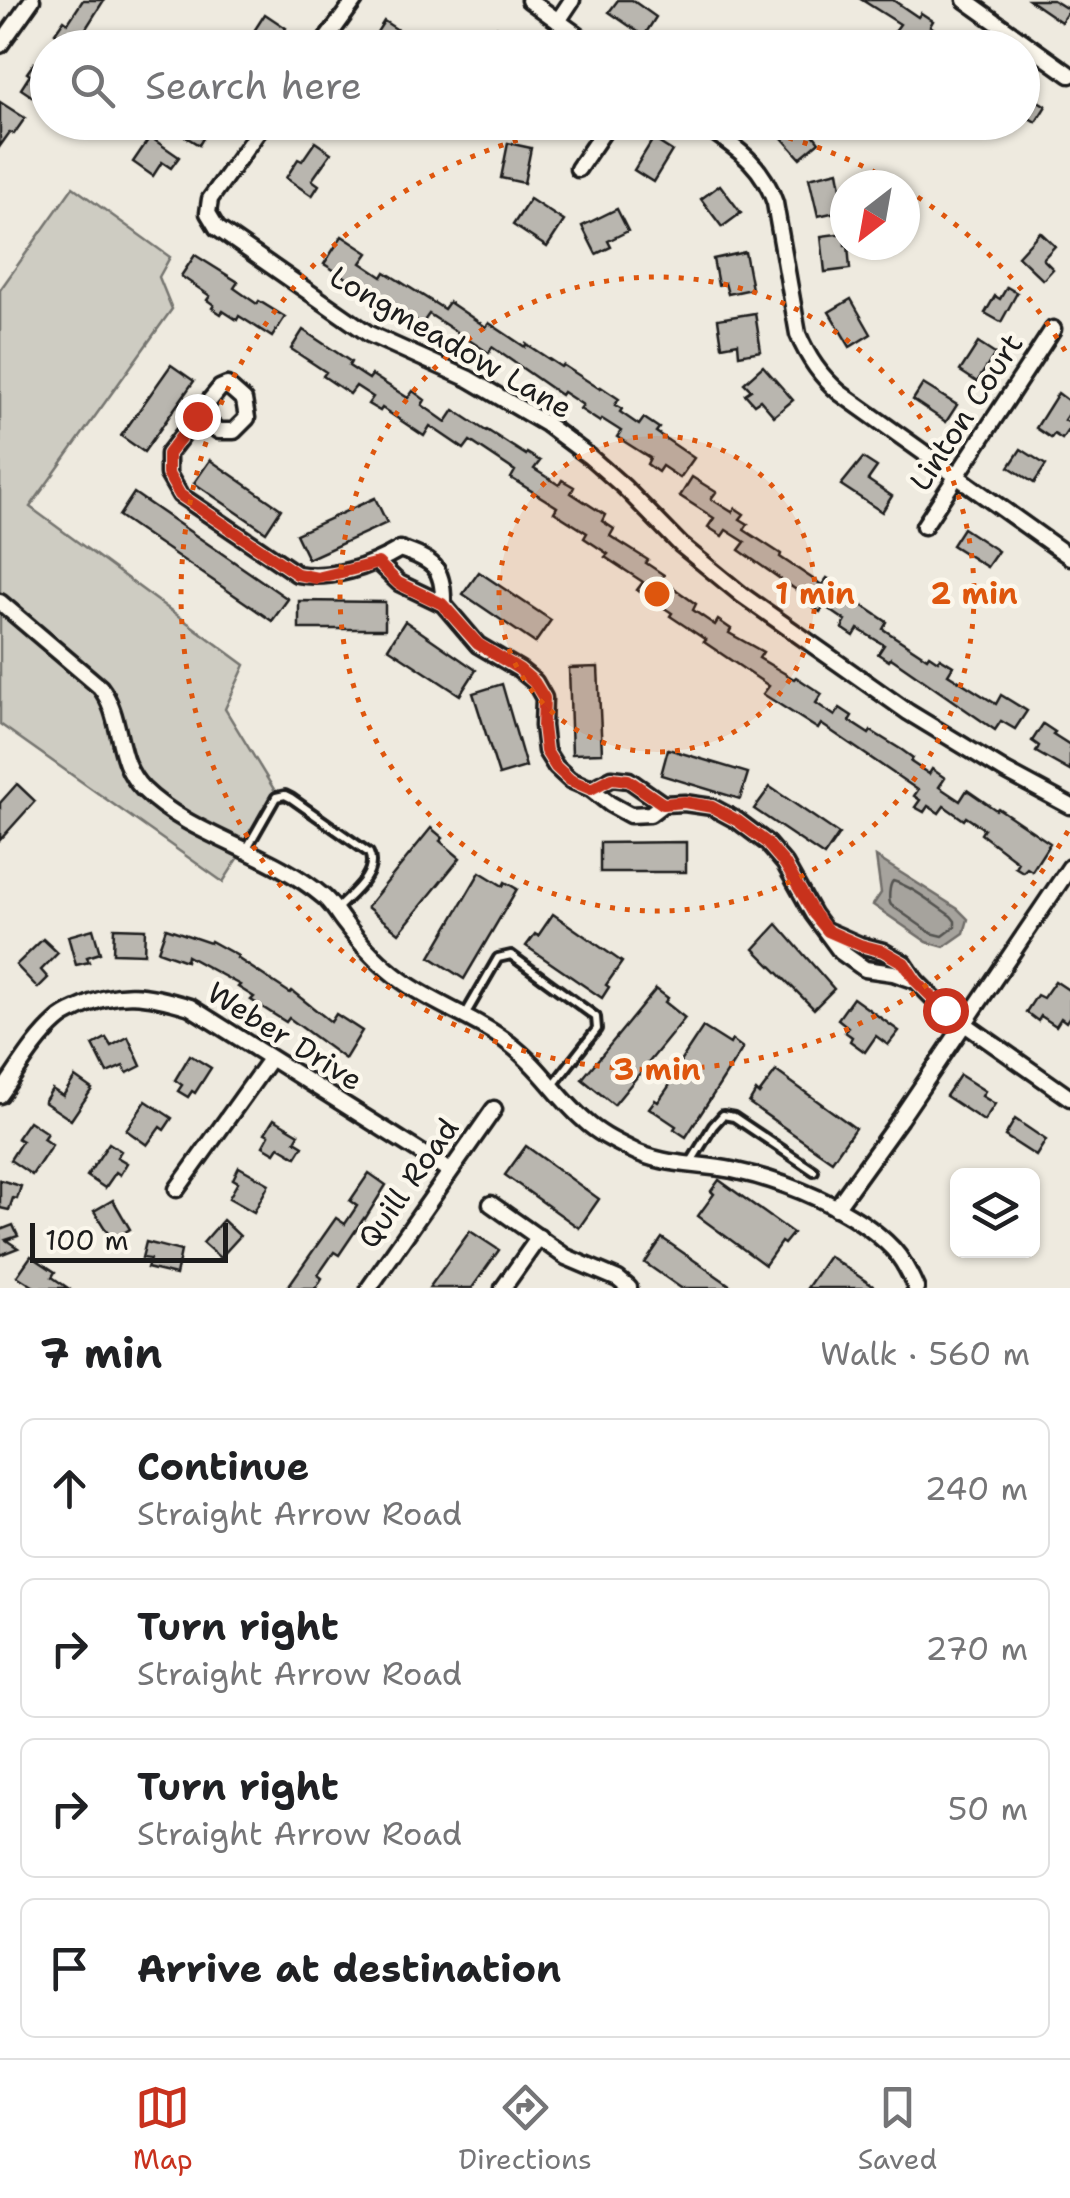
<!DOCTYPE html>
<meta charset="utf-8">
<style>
:root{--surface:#fff;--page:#f6f6f6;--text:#202124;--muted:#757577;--line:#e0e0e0;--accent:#c8321e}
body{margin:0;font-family:"Shantell Sans",sans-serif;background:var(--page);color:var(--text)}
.controls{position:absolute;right:30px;bottom:30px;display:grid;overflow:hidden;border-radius:15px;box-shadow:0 2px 8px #0004}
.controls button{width:90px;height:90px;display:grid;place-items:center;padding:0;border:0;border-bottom:2px solid var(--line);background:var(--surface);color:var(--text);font:50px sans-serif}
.compass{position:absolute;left:830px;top:170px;width:90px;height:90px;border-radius:50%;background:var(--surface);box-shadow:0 2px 8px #0004;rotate:211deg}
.scale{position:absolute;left:30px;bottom:25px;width:198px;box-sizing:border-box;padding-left:10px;border:5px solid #1c1c1c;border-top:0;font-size:28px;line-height:35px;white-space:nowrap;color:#1c1c1c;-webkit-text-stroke:8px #fbf7ec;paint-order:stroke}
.stop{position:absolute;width:30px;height:30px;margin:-22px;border:8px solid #c8321e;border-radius:50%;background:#fff}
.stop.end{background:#c8321e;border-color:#fff;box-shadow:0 2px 10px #0008}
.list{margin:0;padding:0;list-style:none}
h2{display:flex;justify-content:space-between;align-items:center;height:130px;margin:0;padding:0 40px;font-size:42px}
h2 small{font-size:32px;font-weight:400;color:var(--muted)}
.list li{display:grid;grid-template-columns:65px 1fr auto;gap:30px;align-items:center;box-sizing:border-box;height:140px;margin:0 20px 20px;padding:0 20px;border:2px solid var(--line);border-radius:15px}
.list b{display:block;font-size:38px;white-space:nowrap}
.list p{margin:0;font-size:32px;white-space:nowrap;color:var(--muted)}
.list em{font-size:32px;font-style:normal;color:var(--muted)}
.icon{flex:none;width:55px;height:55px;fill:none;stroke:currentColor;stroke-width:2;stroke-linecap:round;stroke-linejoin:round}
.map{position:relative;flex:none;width:1070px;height:1288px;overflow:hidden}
.search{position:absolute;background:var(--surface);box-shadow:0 2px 8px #0004;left:30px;right:30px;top:30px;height:110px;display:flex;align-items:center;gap:25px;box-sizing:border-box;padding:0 35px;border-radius:55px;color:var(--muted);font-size:38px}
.sheet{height:770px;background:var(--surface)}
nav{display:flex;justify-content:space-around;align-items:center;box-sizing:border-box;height:140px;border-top:2px solid var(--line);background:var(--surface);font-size:28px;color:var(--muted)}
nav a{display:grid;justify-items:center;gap:5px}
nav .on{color:var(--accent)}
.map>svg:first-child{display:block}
.green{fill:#ceccc2;stroke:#75746f;stroke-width:2.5}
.water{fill:#a6a39d;stroke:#6f6d69;stroke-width:2.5}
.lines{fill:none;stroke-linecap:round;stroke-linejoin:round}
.shore{stroke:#535250;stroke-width:2.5}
.building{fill:#b9b6af;stroke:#1c1c1c;stroke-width:2.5}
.service-casing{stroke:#1c1c1c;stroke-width:14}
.minor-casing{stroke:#1c1c1c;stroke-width:21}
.service{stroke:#fbf7ec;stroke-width:6}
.minor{stroke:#fbf7ec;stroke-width:14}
.route{stroke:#c8321e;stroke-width:12}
.ring{fill:none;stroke:#de560d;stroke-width:5;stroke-dasharray:5 10}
.labels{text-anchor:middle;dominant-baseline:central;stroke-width:9;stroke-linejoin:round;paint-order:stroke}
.street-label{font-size:30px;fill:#1c1c1c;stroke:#fbf7ec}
.centre{fill:#de560d;stroke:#fbf7ec;stroke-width:5}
.ring-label{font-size:30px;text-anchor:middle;font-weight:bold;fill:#de560d;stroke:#fbf7ec;stroke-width:9;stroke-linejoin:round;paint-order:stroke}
</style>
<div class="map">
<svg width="1070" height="1288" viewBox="0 0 1070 1288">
<rect width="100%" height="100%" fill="#eeeadf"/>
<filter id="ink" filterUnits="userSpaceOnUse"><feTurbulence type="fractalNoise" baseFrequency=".01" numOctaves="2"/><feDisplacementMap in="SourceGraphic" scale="20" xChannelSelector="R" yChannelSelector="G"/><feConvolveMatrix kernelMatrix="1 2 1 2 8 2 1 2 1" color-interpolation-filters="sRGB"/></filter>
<g filter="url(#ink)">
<!-- green -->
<path class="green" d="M73,187L170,257L159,277L172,309L30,507L245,665L225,709L278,796L223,882L0,724V290Z"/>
<!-- water -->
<path class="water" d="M876,857L958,909L968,919L964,933L944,947L927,942L873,905L881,893Z"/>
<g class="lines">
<!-- shore -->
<path class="shore" d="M893,881C913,887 933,904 951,916L955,921V927L943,936L931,933L891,905C888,901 889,885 893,881Z"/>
</g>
<!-- building -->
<g class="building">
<path d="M83,0H104L83,33L92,38L85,48H58L64,39L55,33L64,20L68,23Z"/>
<path d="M618,0H632L656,17L644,36L609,12Z"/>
<path d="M862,0H893L918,17L921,13L933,21L930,26L939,32L929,48H920L895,31L900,24Z"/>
<path d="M1029,0H1053L1069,10L1061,22Z"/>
<path d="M265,14L286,28L273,48H243Z"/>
<path d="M384,21L404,34L395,48H367Z"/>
<path d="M497,27L528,48H484Z"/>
<path d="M34,63L48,72V107L21,89L30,75L27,73Z"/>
<path d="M1022,91L1046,106L1036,122L1022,114Z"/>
<path d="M0,102L25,118L14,134L10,132L0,146Z"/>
<path d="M184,122H213L199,145L178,132Z"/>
<path d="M783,122H803L819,142L800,158L775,130Z"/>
<path d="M150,137L179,157L171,168L162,162L153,176L133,162Z"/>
<path d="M653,139L672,151L653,182L634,170Z"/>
<path d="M315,142L331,153L312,180L319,185L312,196L286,178L298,159L302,161Z"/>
<path d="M508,143L531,148L524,183L501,178Z"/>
<path d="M838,171L845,210L818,216L809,178Z"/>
<path d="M720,185L741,213L722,227L701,199Z"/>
<path d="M530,199L564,221L547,247L513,225Z"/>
<path d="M617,209L628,231L608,241L611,247L596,254L582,226Z"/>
<path d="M1040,232L1055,246L1043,259L1053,269L1043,280L1018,256Z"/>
<path d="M845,233V245H848L850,269L825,272L821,236Z"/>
<path d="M342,236L368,253L361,263L382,277L385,272L444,309L449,302L486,327L489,323L525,347L526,344L561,367L563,365L600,389L601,387L619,399L615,405L622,409L620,412L639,425L644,418L659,428L656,432L694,458L680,478L662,466L658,472L647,464L650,458L617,437L621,431L602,419L600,422L580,409L583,405L563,392L561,395L492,347L489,353L429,314L422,324L351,278L350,280L324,264Z"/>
<path d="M745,252L752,289L728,294L725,283L718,285L713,259Z"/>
<path d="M195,255L238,282L234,288L257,304L259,301L285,317L272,337L239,316L237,320L223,311L221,314L212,308L214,305L207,300L210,296L181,276Z"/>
<path d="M1007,287L1017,293L1001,322L985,313L995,296L1000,299Z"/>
<path d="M851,299L871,334L850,347L829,312Z"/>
<path d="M755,313L761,351L739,355L738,343L722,346L718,319Z"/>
<path d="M303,330L351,362L349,366L369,379L372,375L408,398L413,391L425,400L422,405L446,422L454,410L486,431L487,430L526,455L527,453L540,461L534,469L559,485L562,480L574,487L571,493L605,515L602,521L614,529L610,536L648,560L646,563L664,575L661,579L696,604L693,610L715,625L718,620L731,629L729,633L763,652L759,658L794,679L796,677L822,694L816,703L835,716L840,708L852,716L849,721L869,734L871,731L902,750L913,758L911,762L929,774L932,769L945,778L939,787L960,801L967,790L996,810L998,808L1050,843L1032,871L1027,868L1023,872L1015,867L1018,862L981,834L984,829L966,817L964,820L944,806L939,813L928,806L924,812L915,807L920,800L914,796L918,790L821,724L818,729L763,694L769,686L704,642L706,640L670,616L672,613L637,590L643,582L605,557L608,554L584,538L587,533L554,512L557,507L511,478L515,471L470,441L464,449L430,426L424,436L382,408L380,411L368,404L373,397L356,386L350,394L323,376L326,372L291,349Z"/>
<path d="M978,343L995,354L977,382L960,371Z"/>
<path d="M171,365L194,381L144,452L121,436Z"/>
<path d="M763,366L793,400L774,416L760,400L754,404L745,394L751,390L744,383Z"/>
<path d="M923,384L957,405L946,422L913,400Z"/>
<path d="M1058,393L1070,402V411L1064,420L1070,423V427L1062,439L1054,434L1051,438L1036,428Z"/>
<path d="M1021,449L1046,465L1034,483L1009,467Z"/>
<path d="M863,458L877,467L868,480L892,496L882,512L841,485Z"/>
<path d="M210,460L281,509L266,532L194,483Z"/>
<path d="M692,477L716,492L711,499L732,512L735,508L744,514L740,519L748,524L744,530L781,554L780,557L822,585L827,578L851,594L850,597L887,622L883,629L927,658L929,655L938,661L940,658L953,666L948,674L996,704L1001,695L1027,711L1015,729L1001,721L995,730L891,658L889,661L878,654L884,645L858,629L854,636L842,628L846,621L824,606L820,612L809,604L812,601L739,550L745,542L726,530L722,536L708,527L714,518L680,496Z"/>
<path d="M134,493L288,599L272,621L119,516Z"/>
<path d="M375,498L387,523L308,559L296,534Z"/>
<path d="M963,528L998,551L987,567L952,545Z"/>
<path d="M479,572L551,620L535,643L463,594Z"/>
<path d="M299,601L385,602V629H299Z"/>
<path d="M405,621L476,670L460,695L388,648Z"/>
<path d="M598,667L602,753L572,754L569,668Z"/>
<path d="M502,684L526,767L499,775L473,693Z"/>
<path d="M1043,724L1055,732L1053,734L1070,745V771L1036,752L1039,746L1032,741Z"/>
<path d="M668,749L748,773L740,799L661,775Z"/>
<path d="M17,784L35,801L0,840V803Z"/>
<path d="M770,787L839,834L824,856L754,809Z"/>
<path d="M431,828L443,838L440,841L460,858L399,933L367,907Z"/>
<path d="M686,842V872H600V843Z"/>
<path d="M480,872L503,886L505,882L517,889L464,979L430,957Z"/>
<path d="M553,914L622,962L606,985L609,987L602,998L526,946L535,934L538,936Z"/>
<path d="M777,924L834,989L814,1009L754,949Z"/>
<path d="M114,928L145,929L144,954L113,953Z"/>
<path d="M166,928L210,943L211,941L238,956L237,958L290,993L292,991L331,1022L336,1014L362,1031L345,1059L289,1018L286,1022L251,1000L254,997L238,987L240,985L187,956L186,961L158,951Z"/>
<path d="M93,929L100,953L87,957L89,962L76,965L68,936Z"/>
<path d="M43,939L58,953L41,970L48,978L38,988L16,965Z"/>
<path d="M1055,981L1070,991V1016L1066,1022L1061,1018L1056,1026L1041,1016L1038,1021L1026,1012L1037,995L1043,998Z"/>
<path d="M656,989L668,998L665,1002L685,1018L614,1105L582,1079Z"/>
<path d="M853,998L899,1031L888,1045L876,1036L865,1052L850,1041L852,1037L845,1032L848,1027L838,1019Z"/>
<path d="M703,1027L730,1044L732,1040L743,1048L686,1137L674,1129L676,1126L649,1108L655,1100L658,1102L676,1076L672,1074Z"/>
<path d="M128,1037L141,1066L127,1073L123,1066L107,1073L93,1045L106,1038L111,1046Z"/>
<path d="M190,1055L211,1068L195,1093L192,1091L188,1097L178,1091L182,1085L175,1080Z"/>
<path d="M776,1071L855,1128L832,1161L749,1103L756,1091L759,1094Z"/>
<path d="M960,1075L985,1091L982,1096L995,1104L984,1121L946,1096Z"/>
<path d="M75,1077L92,1089L71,1120L44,1102L52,1089L63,1096Z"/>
<path d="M146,1101L172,1118L164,1130L160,1127L147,1145L126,1130Z"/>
<path d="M274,1119L299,1134L295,1141L303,1146L296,1157L279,1147L275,1153L263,1146L269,1135L265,1133Z"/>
<path d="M1015,1119L1046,1140L1036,1156L1005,1136Z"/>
<path d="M29,1121L47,1133L43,1139L52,1145L32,1175L10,1160L22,1141L17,1138Z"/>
<path d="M109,1143L121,1151L117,1157L127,1163L120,1175L116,1172L105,1188L87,1176Z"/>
<path d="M526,1146L599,1199L579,1228L505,1175Z"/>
<path d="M239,1167L269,1184L254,1212L229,1198L238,1182L233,1179Z"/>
<path d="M369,1173L386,1185L365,1219L364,1218L339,1255L334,1252L318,1275L322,1278L316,1288H287L336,1218L345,1224L357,1206L350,1201Z"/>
<path d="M0,1180L21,1186L17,1199L13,1198L9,1210L0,1208Z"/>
<path d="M719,1180L793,1233L784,1244L781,1242L765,1265L698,1216L714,1194L711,1191Z"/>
<path d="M113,1200L130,1229L112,1240L94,1211Z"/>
<path d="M223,1220L240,1236L220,1258L203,1243Z"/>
<path d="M13,1225L18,1236L6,1240L18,1248L0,1255V1230Z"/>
<path d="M470,1231L499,1250L472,1288H429Z"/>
<path d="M662,1238L734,1288H681L645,1263Z"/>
<path d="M146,1242L181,1251L176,1275L147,1268L150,1259L142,1258Z"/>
<path d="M31,1256L55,1272L52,1277L68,1288H36L17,1276Z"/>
<path d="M829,1256L876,1288H807Z"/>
</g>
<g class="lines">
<defs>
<g id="service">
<path d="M247,848L276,797L285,795L291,798L369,853C379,874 350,895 336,910"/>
<path d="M465,1015L498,958L511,955L596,1017L597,1029L554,1084"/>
<path d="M689,1165L713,1126L723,1115L734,1117L814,1171"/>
</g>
<g id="minor">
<path d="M529,0L595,48"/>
<path d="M965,0L1070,75"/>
<path d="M558,21L572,0"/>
<path d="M0,45L32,0"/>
<path d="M320,48L355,0"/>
<path d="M265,122L210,199L208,213L217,228L369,334L469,379L546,424L590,457L624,487L681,545L742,595L908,712L1005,771L1070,806"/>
<path d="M700,122C734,147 762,162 775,203L798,334C808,358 820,376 840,393L1070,557"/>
<path d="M578,169L610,122"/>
<path d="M197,416L220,388L227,385L244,400L247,418L234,431H219L197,416L168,454V474L180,495L297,574C331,580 370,567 400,549C433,560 444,567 443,604"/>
<path d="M924,526L1053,329"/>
<path d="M378,563L399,583L443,604L478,645L519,669L535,682L544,698L543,726L546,751L556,767L570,780L591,789L610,804L630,815L650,814L663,804L684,803L712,807L738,821L766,842L785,864L813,914L841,952L865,969L893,973L916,981"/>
<path d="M0,602L100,687C124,718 114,760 143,789C192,837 270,851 324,897C332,904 337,913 343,921C359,942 379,964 401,980C435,1005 477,1018 511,1045C540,1067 558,1098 585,1121C598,1133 614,1141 630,1149C662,1166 697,1163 732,1170C786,1181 855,1209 893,1249C903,1260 910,1274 916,1288"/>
<path d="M591,789L612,778L629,780L663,804"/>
<path d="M828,931L860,945L883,951L904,963L916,981L945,1010L1070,1098"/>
<path d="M0,1095C18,1070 34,1041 57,1021C63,1015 70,1012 77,1009C118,988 148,994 190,1007L450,1171"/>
<path d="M177,1189L270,1059"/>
<path d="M491,1204L566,1257L618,1279L629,1288"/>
<path d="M836,1208L900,1119L1070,867"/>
<path d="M369,1288L494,1109"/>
<path d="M503,1288L539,1237"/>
</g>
</defs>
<!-- service casing -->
<use href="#service" class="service-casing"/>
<!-- minor casing -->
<use href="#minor" class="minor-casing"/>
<!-- service -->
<use href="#service" class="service"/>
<!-- minor -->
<use href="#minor" class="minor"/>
</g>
</g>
<g class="lines" filter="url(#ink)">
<!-- route -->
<path class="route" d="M197,416L168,454V474L180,495L297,574L317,578L378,563L398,583L442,604L478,644L519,669L534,682L544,698L543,726L546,751L556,767L570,780L591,789L612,778L628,780L663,804L684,802L712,807L738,821L766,842L785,864L814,914L828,931L860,945L883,951L904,963L916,981L945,1010"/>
</g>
<!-- distance rings -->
<circle cx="657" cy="594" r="158" fill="#de560d" fill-opacity=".12"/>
<g class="ring">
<circle cx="657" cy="594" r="158"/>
<circle cx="657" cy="594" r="317"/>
<path d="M1068 831A475 475 0 1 1 599 123M715 123A475 475 0 0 1 898 185M905 189A475 475 0 0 1 1068 356"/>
</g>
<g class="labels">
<!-- street labels -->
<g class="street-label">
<text transform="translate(451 342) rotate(30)">Longmeadow Lane</text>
<text transform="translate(966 412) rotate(-57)">Linton Court</text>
<text transform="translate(285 1036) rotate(32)">Weber Drive</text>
<text transform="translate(408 1183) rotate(-55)">Quill Road</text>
</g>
</g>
<circle cx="657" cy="594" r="15" class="centre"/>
<g class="ring-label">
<text x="815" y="604">1 min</text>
<text x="974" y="604">2 min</text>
<text x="657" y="1080">3 min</text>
</g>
</svg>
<div class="controls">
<button><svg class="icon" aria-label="layers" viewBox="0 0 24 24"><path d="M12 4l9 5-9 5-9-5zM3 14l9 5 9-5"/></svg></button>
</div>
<svg class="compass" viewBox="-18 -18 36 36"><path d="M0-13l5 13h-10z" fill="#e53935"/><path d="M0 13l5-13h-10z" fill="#757577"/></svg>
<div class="scale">100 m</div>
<div class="stop" style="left:945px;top:1010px"></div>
<div class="stop end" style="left:197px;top:416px"></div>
<div class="search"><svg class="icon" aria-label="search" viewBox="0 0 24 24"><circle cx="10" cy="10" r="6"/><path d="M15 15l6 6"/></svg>Search here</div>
</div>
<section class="sheet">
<h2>7 min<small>Walk · 560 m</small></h2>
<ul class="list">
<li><svg class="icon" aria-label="ahead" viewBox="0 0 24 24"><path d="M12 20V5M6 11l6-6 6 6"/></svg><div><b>Continue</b><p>Straight Arrow Road</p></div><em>240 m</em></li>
<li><svg class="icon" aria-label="right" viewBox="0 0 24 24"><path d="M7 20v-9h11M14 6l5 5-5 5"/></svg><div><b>Turn right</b><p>Straight Arrow Road</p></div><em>270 m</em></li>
<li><svg class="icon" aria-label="right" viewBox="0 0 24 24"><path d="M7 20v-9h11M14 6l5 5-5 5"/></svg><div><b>Turn right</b><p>Straight Arrow Road</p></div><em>50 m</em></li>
<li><svg class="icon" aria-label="arrive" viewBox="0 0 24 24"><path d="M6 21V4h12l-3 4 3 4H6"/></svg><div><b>Arrive at destination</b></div></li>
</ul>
</section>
<nav>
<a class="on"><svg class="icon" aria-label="map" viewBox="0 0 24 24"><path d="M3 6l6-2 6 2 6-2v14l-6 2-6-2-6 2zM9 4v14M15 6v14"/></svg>Map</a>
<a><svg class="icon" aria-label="directions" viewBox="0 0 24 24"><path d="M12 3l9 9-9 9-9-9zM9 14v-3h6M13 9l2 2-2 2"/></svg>Directions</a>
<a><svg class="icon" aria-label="saved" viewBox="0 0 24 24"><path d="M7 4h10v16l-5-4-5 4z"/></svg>Saved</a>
</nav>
